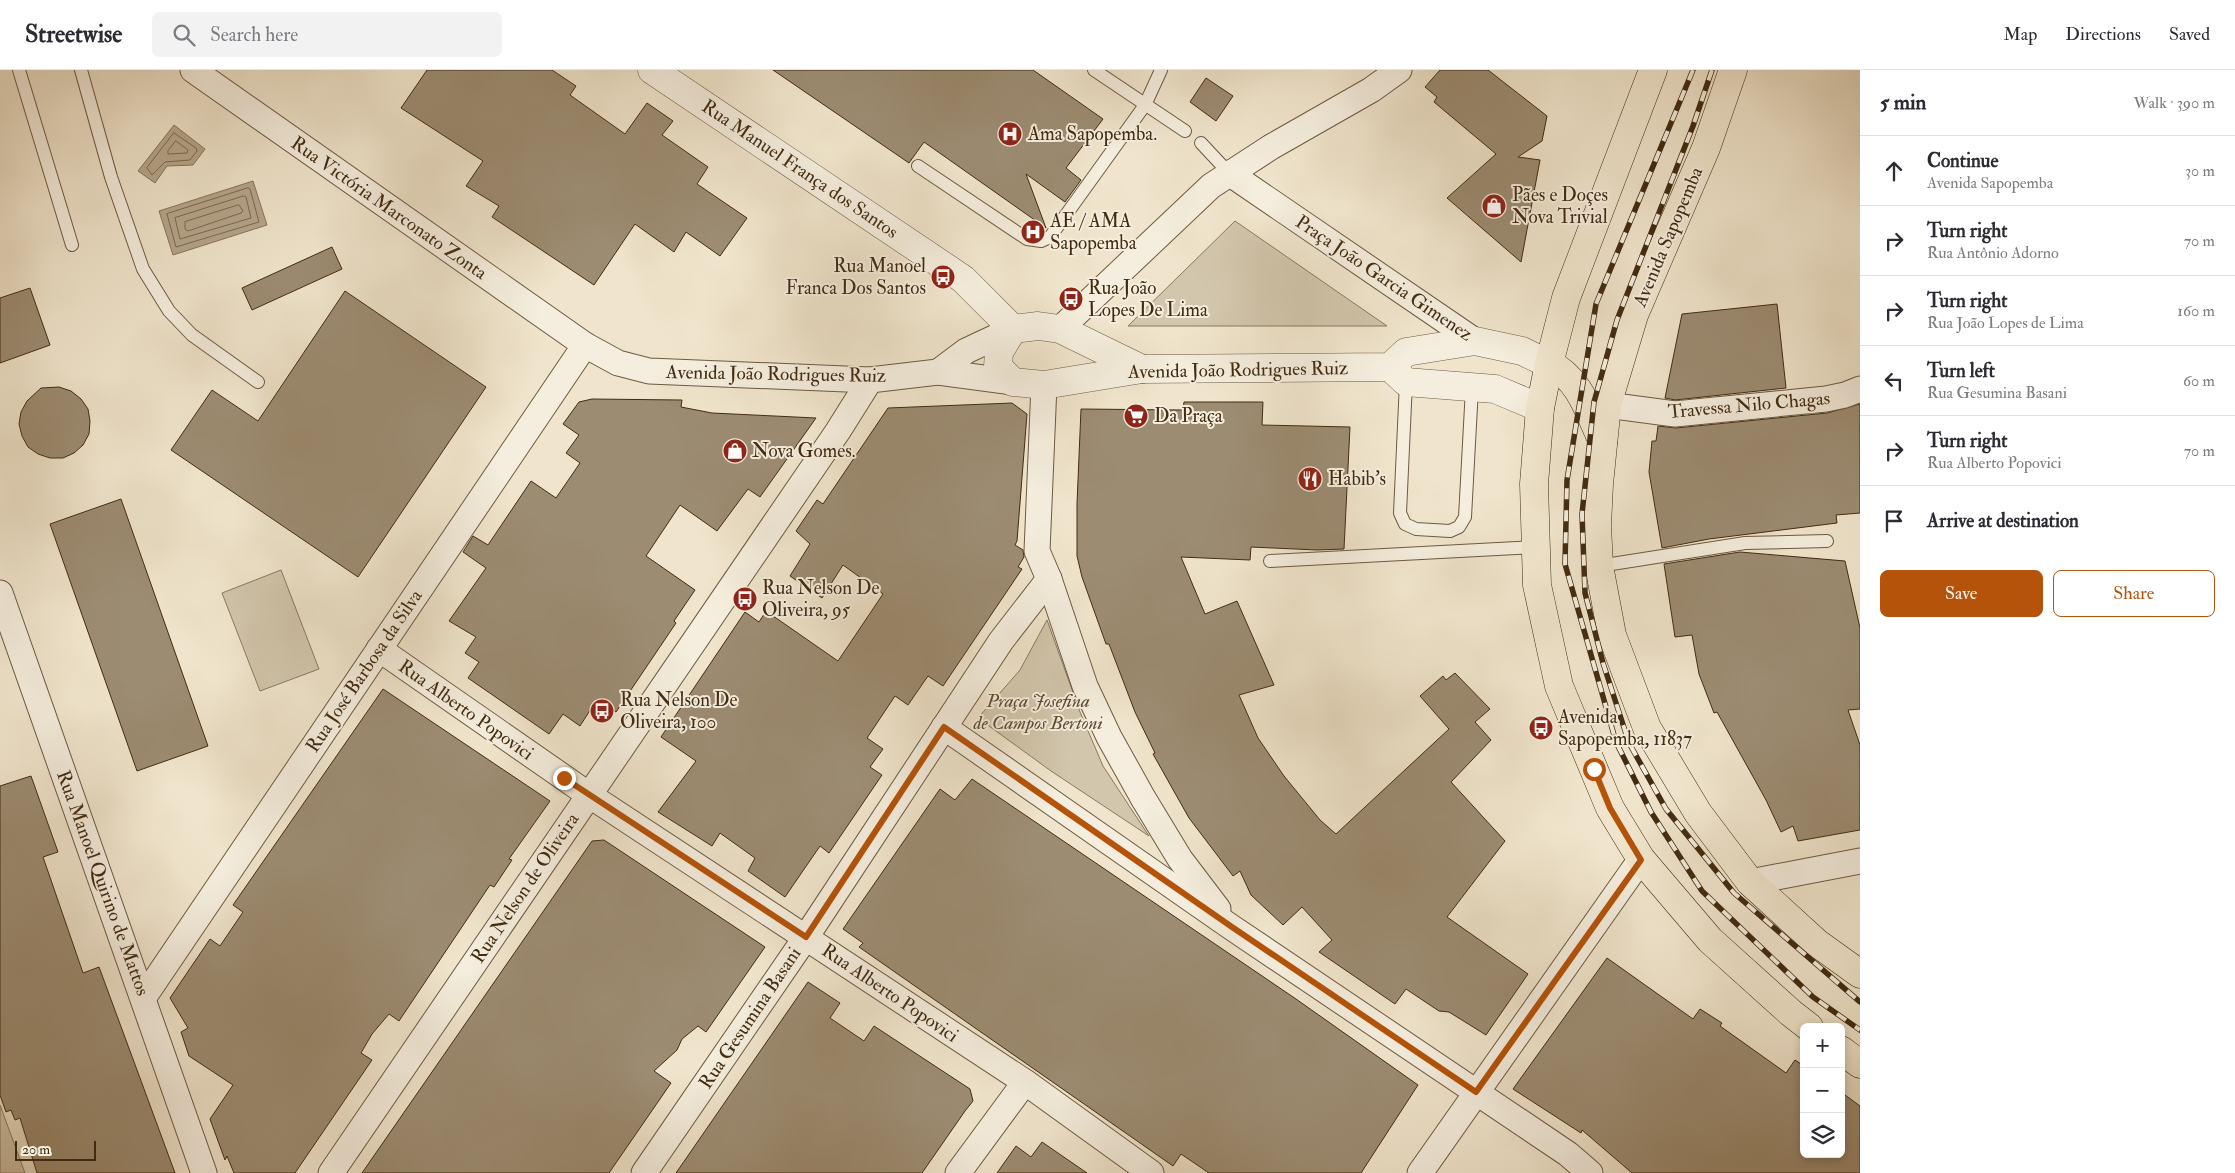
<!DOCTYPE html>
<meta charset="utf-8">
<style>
:root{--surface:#fff;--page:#f2f2f3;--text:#2b2b33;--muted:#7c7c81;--line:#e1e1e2;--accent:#b45309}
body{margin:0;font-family:"IM FELL Double Pica",serif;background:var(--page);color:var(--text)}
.controls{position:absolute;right:15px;bottom:15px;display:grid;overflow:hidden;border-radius:8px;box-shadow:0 2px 8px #0003}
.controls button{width:45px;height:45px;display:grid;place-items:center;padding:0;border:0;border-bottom:1px solid var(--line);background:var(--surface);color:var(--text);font:25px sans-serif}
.scale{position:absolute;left:15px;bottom:12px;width:81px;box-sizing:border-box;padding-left:5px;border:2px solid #422c11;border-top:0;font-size:14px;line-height:18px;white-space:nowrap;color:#422c11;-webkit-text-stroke:4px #f5eede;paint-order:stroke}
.stop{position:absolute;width:15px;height:15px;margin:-11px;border:4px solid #b45309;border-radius:50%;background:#fff}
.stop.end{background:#b45309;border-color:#fff;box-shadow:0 1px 5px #0008}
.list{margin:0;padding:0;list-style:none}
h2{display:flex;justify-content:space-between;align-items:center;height:65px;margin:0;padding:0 20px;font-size:21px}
h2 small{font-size:16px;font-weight:400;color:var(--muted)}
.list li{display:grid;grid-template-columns:32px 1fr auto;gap:15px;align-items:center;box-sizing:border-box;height:70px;padding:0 20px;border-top:1px solid var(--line)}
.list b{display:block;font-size:19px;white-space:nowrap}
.list p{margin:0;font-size:16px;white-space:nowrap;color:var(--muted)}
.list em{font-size:16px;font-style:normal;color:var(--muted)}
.actions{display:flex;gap:10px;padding:15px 20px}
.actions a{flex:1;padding:11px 0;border:1px solid var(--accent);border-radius:8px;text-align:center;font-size:18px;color:var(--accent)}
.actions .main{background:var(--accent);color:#fff}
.icon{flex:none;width:28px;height:28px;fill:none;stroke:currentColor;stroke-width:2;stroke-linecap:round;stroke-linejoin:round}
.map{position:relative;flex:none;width:1860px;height:1103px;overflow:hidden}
header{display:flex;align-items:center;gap:30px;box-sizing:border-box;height:70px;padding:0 25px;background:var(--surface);border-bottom:1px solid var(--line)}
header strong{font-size:24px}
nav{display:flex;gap:28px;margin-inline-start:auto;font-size:18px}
.search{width:350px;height:45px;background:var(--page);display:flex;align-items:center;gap:12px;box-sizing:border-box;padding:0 18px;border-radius:8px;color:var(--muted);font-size:19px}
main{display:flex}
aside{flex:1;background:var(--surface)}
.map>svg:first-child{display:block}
.green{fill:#d2c6ac;stroke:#8a795e}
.water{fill:#b5a68c;stroke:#87755b}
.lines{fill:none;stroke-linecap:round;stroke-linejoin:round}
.shore{stroke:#7c694e;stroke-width:1}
.building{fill:#9c8c72;stroke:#422c11}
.service-casing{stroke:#6e5a40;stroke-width:14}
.minor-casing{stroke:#6e5a40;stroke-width:27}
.tertiary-casing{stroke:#6e5a40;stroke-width:29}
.primary-casing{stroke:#422c11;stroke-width:29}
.service{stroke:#f5eede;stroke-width:12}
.minor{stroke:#f5eede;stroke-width:25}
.tertiary{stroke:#f5eede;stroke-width:28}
.primary{stroke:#f0e5cc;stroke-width:28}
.rail-casing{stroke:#422c11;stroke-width:5.5}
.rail{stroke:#f5eede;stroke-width:4;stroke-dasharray:11;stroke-linecap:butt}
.route{stroke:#b45309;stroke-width:6}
.labels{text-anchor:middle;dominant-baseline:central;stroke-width:4;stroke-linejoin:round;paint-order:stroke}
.poi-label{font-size:19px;fill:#422c11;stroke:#f5eede;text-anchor:start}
.street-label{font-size:19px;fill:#422c11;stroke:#f5eede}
.park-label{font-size:19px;font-style:italic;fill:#5f4b30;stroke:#f5eede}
</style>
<header>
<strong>Streetwise</strong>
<div class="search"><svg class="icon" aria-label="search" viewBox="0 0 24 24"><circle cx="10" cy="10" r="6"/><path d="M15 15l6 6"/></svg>Search here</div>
<nav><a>Map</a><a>Directions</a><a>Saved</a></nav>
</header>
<main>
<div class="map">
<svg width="1860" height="1103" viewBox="0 0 1860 1103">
<rect width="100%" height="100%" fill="#f0e5cc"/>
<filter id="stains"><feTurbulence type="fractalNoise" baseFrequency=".004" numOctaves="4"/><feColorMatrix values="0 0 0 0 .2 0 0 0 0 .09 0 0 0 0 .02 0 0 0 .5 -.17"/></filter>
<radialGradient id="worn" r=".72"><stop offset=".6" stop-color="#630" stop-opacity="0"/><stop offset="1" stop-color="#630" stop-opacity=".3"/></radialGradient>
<!-- green -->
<g class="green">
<path d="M1235,151L1387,256H1128Z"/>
<path d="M281,500L319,599L260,621L222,523Z"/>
<path d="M1047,550L1080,642L1103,696L1149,766L1051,701L978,648L1020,600Z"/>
<path d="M0,1035L25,1103H0Z"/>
</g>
<!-- water -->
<g class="water">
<path d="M174,55L205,79L193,95L167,96L155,113L138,101Z"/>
<path d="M253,111L267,155L173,185L159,141Z"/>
</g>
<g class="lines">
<!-- shore -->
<g class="shore">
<path d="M174,63L196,78L197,81L190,90L165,92L152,105L147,98Z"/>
<path d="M176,71L188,80L187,83L168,84V81Z"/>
<path d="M248,118L250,119L259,152L176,177L167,144Z"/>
<path d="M244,126L246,127L251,148L180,169L175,148Z"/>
<path d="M239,135L243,141L241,143L188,161L185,159V152Z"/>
</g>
</g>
<!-- building -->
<g class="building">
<path d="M427,0H552L576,16L570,25L625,64L647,33L673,51L662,65L708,97L697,114L747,148L720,186L686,162L674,182L635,154L594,215L492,147L499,136L466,116L483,91L401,38Z"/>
<path d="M773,0H1033L1103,49L1066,98L1081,110L1065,132L1026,104L1046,158L924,72L909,93Z"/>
<path d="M1440,0H1488L1547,46L1542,71L1518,87L1540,90L1521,192L1447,128L1496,84L1434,32L1437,27L1425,17Z"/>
<path d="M1206,8L1233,26L1216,51L1190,32Z"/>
<path d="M332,177L342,199L252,240L242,218Z"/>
<path d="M30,218L50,275L0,293V228Z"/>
<path d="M345,221L486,317L358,507L171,380L212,320L258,351Z"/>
<path d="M1777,234L1786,318L1675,330L1665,328L1682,244Z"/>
<path d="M59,317L71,321L81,329L88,339L90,351L89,364L83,375L74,383L63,388H50L38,384L28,377L22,366L19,354L21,342L27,331L41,318Z"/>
<path d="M592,329L682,330L681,337L712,343L816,348L760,427L748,419L717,461L680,435L646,486L695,520L674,551L676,553L616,642L596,631L580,656L563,644L549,664L468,608L479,592L465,583L476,567L449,551L486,498L463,482L473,466L488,475L531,411L556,428L580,393L566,383L579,365L563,354L579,332Z"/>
<path d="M1184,332H1263L1262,355L1350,357L1344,479L1317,480L1251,477L1250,490L1181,487L1205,544L1237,531L1274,615L1239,625L1258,668L1284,706L1320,750L1336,764L1449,659L1420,626L1443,606L1446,610L1455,603L1490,639L1475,652L1491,670L1451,712L1505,771L1447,847L1528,904L1486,965L1449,942L1439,941L1406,919L1395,934L1319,882L1332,870L1302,837L1283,855L1251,825L1240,801L1233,806L1189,748L1153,684L1155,683L1135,642L1109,574H1106L1082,507L1077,486V434L1081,339L1183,340Z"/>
<path d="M1012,333L1027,344L1017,471L1015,475L1023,480L1024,487L1018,497L1022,499L943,616L928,606L908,635L895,626L867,668L883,679L870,697L882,705L829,783L820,776L785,827L748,801L755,788L720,763L712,776L658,742L696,691L661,667L745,542L759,552L766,541L838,591L883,524L843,495L822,528L790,506L810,474L796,461L817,430L823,434L888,338Z"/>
<path d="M1860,334V443L1836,445L1837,453L1709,469L1662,478L1649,402L1652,371H1656L1658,356L1676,358L1827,343Z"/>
<path d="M121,429L208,676L137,701L50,454Z"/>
<path d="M1740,482L1845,491L1860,558V639L1848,640L1860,675V760L1798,771L1793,756L1781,762L1766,730L1717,642L1714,643L1699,604L1692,565L1675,567L1664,494Z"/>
<path d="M383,619L550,731L509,789L512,790L494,817L490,815L399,951L389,944L372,964L361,983L372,990L295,1103H234L227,1086L225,1090L210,1049L233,1015L189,986L181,962L188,958L170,928L210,869L220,876L243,842L233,835Z"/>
<path d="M31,706L58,782L43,787L83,903L99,897L175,1103H37L20,1048L15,1050L11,1040L6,1042L0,1025V716Z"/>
<path d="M972,709L1296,929L1418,1015L1361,1103H1209L1181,1084L1173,1096L859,877L863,873L843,859L940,719L955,730Z"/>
<path d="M604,770L765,877L706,962L698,956L682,969L677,980L654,1001L671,1013L609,1103H362L592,771Z"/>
<path d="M1607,888L1693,949L1700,939L1722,953L1720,956L1786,1003L1795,990L1804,996V1084H1841V1022L1860,1036V1103H1632L1582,1060L1581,1063L1513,1019Z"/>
<path d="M808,912L840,933L830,948L864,971L874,956L970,1019L973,1031L965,1041L922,1103H676Z"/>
<path d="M1042,1072L1087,1103H997L1016,1076L1031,1087Z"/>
</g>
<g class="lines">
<defs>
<g id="service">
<path d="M19,0L72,175"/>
<path d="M81,0L111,107L143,199L169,241L192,265L258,312"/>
<path d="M1094,0L1185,61"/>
<path d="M1201,73L1229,103"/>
<path d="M918,96L1027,169L1041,171L1050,167L1145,35L1161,0"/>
<path d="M1406,312L1400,443L1405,454L1416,459L1450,461L1459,457L1465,447L1472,318"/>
<path d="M1270,491L1536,477"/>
<path d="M1599,496L1745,473L1827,471"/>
</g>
<g id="minor">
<path d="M193,0L585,275L618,293L649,301L870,310L938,302L1013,312"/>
<path d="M1229,103L1475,271"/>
<path d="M1060,259L1211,116L1271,77L1371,20L1399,0"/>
<path d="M938,302L966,281L1013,259"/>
<path d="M1044,315L1037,481L1049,509L1085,616L1109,667L1143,728L1180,789L1218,839"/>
<path d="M1607,335L1675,344L1826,329L1845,325L1860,319"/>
<path d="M0,523L204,1103"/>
<path d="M379,579L589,725L1025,1012L1151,1103"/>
<path d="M944,657L1231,857L1568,1084L1590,1103"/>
<path d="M1750,812L1860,791"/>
<path d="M144,927L585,275"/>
<path d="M331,1103L838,361L870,310"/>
<path d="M644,1103L806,867L1001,571L1049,509"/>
<path d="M958,1103L1025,1012"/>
<path d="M1420,1103L1641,789"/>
</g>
<g id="tertiary">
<path d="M652,0L963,209L1013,259"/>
<path d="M1013,259L999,282L998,297L1013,312L1044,315L1142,299L1390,297L1406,282L1475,271L1522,281L1549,294"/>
<path d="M1013,259L1038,256L1060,259L1142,299"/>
<path d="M1390,297L1406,312L1495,319L1540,338"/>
</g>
<g id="primary">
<path d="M1653,0L1566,228L1549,294L1540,338L1534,414L1537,515L1559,616L1610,738L1641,789L1710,870L1791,943L1809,957"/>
<path d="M1733,0L1706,78L1634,245L1607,335L1599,414L1597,456L1599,496L1612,565L1647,658L1698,743L1750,812L1817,873L1860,904"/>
<path d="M1549,294C1580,308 1589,343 1603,372"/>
<path d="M1841,980L1860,994"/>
</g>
</defs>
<!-- service casing -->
<use href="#service" class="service-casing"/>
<!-- minor casing -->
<use href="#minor" class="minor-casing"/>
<!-- tertiary casing -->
<use href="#tertiary" class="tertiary-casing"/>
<!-- primary casing -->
<use href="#primary" class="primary-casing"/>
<!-- service -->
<use href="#service" class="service"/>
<!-- minor -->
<use href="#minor" class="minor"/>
<!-- tertiary -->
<use href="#tertiary" class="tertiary"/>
<!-- primary -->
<use href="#primary" class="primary"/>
<defs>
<g id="rail">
<path d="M1693,0L1596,234L1567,410L1565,494L1616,672L1651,742L1702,821L1813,927L1860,960"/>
<path d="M1712,0L1693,56L1617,250L1594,332L1582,444L1585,523L1603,593L1629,673L1666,739L1734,823L1860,932"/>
</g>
</defs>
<!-- rail casing -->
<use href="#rail" class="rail-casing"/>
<!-- rail -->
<use href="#rail" class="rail"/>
</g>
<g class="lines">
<!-- route -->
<path class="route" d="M564,708L806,867L944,657L1232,857L1476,1022L1641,790L1610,738L1594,699"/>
</g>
<!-- icons -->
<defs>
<symbol id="hospital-disc" viewBox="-11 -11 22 22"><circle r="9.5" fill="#8f2418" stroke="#f5eede"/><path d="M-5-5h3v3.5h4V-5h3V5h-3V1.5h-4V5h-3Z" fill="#fff"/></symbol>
<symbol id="shop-disc" viewBox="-11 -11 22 22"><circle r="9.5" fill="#8f2418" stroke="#f5eede"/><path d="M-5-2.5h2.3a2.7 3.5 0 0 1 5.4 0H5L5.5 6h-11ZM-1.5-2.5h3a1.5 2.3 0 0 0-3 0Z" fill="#fff"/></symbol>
<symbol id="bus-disc" viewBox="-11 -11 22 22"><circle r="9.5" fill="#8f2418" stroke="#f5eede"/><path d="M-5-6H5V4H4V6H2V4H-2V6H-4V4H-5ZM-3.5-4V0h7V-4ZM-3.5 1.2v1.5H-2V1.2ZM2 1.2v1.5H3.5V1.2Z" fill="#fff"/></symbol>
<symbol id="supermarket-disc" viewBox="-11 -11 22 22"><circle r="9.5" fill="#8f2418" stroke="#f5eede"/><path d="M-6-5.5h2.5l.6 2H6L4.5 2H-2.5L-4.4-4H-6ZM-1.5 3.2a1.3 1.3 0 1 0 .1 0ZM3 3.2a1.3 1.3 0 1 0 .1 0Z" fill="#fff"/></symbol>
<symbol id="restaurant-disc" viewBox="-11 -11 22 22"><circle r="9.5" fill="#8f2418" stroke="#f5eede"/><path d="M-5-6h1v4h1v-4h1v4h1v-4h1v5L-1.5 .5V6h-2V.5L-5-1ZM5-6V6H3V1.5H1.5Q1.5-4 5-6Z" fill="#fff"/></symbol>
</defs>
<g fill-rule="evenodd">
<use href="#hospital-disc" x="996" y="50" width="28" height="28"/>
<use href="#shop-disc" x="1480" y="122" width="28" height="28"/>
<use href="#hospital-disc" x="1019" y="148" width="28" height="28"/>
<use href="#bus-disc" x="929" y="193" width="28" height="28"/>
<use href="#bus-disc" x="1057" y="215" width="28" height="28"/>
<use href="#supermarket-disc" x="1122" y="332" width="28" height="28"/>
<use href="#shop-disc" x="721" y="367" width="28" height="28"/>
<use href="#restaurant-disc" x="1296" y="395" width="28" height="28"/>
<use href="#bus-disc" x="731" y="515" width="28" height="28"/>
<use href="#bus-disc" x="588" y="627" width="28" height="28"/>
<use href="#bus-disc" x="1527" y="644" width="28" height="28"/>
</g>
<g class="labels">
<!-- poi labels -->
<g class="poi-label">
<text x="1028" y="64">Ama Sapopemba.</text>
<text x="1512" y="125">Pães e Doçes<tspan x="1512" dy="22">Nova Trivial</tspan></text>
<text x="1050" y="151">AE / AMA<tspan x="1050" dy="22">Sapopemba</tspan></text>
<text x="926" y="196" text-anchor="end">Rua Manoel<tspan x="926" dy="22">Franca Dos Santos</tspan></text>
<text x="1088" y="218">Rua João<tspan x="1088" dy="22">Lopes De Lima</tspan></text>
<text x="1154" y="346">Da Praça</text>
<text x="752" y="381">Nova Gomes.</text>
<text x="1328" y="409">Habib's</text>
<text x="762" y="518">Rua Nelson De<tspan x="762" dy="22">Oliveira, 95</tspan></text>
<text x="620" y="630">Rua Nelson De<tspan x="620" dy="22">Oliveira, 100</tspan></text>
<text x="1558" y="647">Avenida<tspan x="1558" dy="22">Sapopemba, 11837</tspan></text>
</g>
<!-- street labels -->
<g class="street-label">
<text transform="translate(800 99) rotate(34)">Rua Manuel França dos Santos</text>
<text transform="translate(389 138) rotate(35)">Rua Victória Marconato Zonta</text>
<text transform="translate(1668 167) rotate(-67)">Avenida Sapopemba</text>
<text transform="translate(1384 208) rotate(34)">Praça João Garcia Gimenez</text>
<text transform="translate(1238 300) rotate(-1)">Avenida João Rodrigues Ruiz</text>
<text transform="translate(776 304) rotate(1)">Avenida João Rodrigues Ruiz</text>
<text transform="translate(1749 335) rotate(-5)">Travessa Nilo Chagas</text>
<text transform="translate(364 601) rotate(-56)">Rua José Barbosa da Silva</text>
<text transform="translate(466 640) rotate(35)">Rua Alberto Popovici</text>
<text transform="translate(103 813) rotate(70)">Rua Manoel Quirino de Mattos</text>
<text transform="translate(525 818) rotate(-56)">Rua Nelson de Oliveira</text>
<text transform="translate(890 923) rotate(34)">Rua Alberto Popovici</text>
<text transform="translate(750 948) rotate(-56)">Rua Gesumina Basani</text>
</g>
<!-- park labels -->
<g class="park-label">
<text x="1038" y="631">Praça Josefina<tspan x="1038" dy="22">de Campos Bertoni</tspan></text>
</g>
</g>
<rect width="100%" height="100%" filter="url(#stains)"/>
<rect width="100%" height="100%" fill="url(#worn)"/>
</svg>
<div class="controls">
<button>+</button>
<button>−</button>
<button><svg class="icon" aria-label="layers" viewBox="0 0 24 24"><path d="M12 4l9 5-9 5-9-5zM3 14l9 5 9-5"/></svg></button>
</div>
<div class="scale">20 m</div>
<div class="stop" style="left:1594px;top:699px"></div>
<div class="stop end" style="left:564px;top:708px"></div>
</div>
<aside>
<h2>5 min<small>Walk · 390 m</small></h2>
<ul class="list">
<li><svg class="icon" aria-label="ahead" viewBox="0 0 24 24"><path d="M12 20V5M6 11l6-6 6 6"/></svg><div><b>Continue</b><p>Avenida Sapopemba</p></div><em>30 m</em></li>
<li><svg class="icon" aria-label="right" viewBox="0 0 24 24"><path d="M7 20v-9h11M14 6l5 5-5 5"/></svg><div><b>Turn right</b><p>Rua Antônio Adorno</p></div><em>70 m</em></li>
<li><svg class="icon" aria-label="right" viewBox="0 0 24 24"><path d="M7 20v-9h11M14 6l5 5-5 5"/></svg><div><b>Turn right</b><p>Rua João Lopes de Lima</p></div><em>160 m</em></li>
<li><svg class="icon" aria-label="left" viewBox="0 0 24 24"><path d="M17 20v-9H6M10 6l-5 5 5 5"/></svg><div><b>Turn left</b><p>Rua Gesumina Basani</p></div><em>60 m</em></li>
<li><svg class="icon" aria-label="right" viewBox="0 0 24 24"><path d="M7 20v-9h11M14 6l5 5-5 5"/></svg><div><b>Turn right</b><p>Rua Alberto Popovici</p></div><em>70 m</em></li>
<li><svg class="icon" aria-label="arrive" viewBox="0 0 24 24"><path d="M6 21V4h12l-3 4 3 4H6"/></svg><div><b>Arrive at destination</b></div></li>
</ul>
<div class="actions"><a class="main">Save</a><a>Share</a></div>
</aside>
</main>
